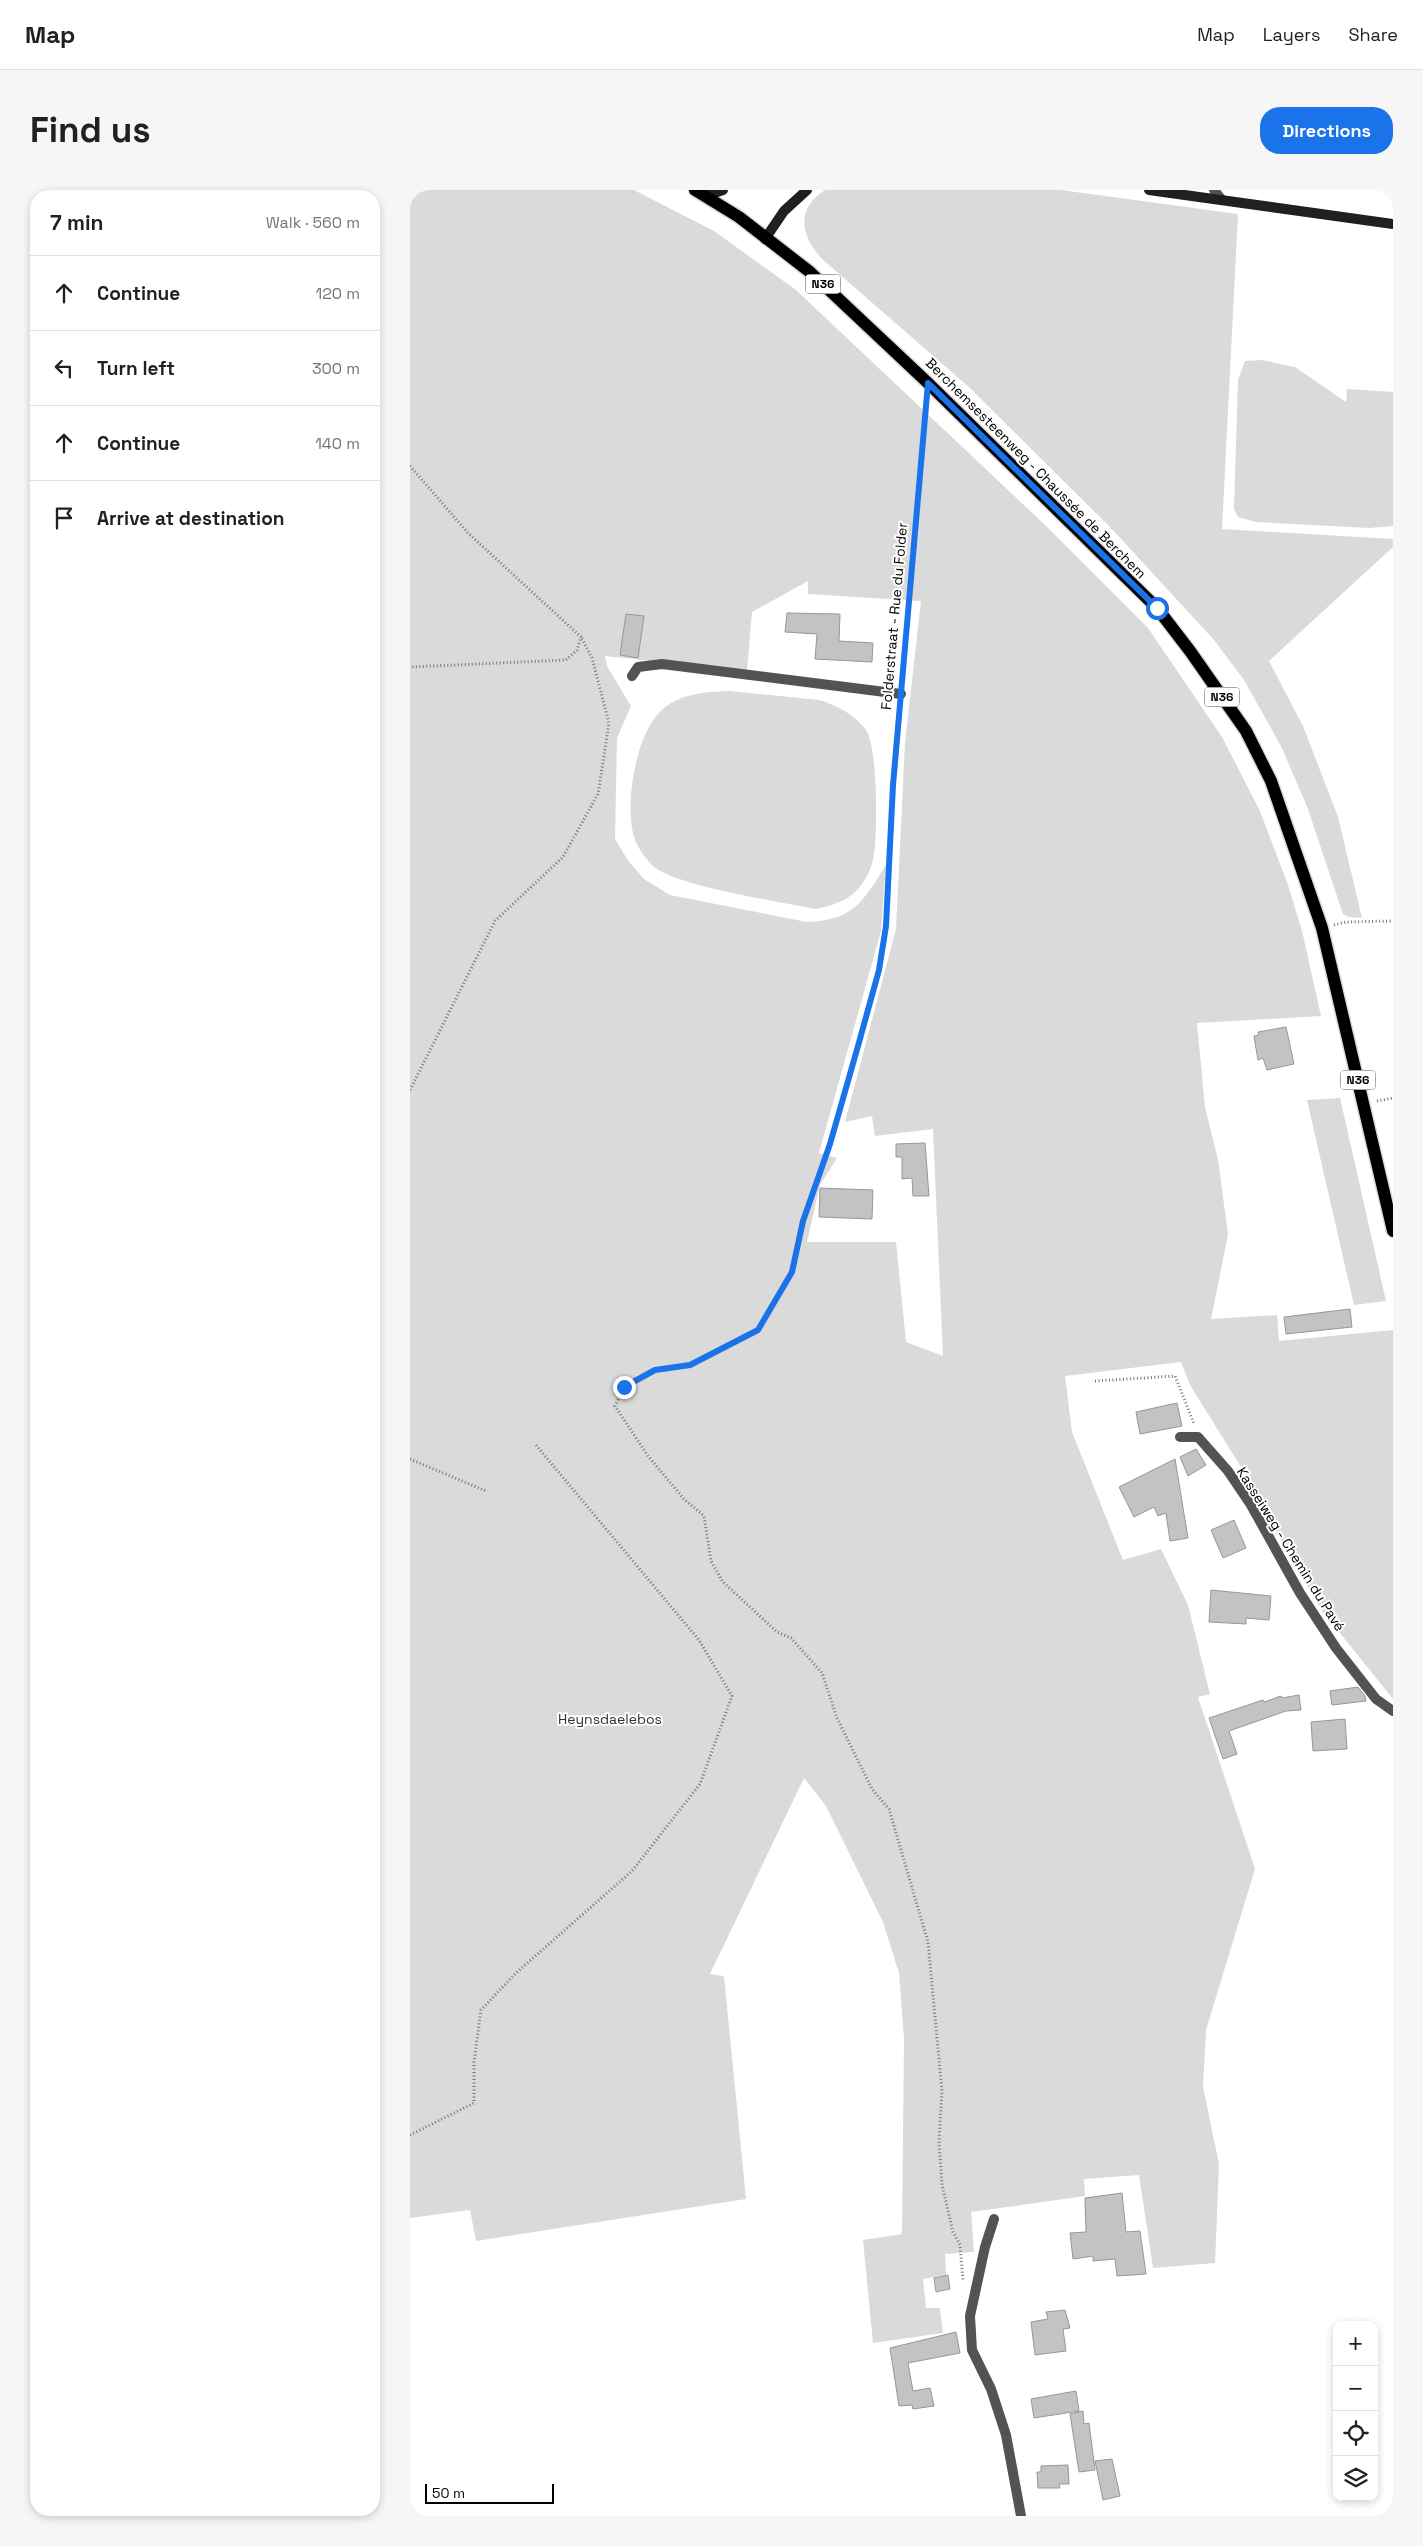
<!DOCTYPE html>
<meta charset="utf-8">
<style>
:root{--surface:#fff;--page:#f6f6f6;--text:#202124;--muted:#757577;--line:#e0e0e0;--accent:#1a73e8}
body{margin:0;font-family:"Space Grotesk",sans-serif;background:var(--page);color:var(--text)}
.controls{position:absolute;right:15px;bottom:15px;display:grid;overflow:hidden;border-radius:10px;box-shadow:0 2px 8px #0003}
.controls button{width:45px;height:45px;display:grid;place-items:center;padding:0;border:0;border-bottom:1px solid var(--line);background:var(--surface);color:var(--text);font:25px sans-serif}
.scale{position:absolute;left:15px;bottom:12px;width:129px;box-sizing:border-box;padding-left:5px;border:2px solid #000;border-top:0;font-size:14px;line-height:18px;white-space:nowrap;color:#000;-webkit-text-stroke:4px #fff;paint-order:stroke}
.stop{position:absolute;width:15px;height:15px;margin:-11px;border:4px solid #1a73e8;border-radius:50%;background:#fff}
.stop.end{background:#1a73e8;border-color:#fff;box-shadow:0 1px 5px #0008}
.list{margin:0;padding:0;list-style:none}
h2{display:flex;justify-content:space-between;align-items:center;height:65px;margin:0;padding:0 20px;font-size:21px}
h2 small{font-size:16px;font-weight:400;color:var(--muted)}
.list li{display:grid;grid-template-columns:32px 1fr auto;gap:15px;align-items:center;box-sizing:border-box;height:75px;padding:0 20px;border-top:1px solid var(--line)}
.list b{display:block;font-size:19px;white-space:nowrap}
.list em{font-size:16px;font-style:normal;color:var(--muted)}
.icon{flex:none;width:28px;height:28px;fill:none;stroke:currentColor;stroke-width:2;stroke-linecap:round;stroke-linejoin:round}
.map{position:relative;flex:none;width:983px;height:2326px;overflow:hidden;border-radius:20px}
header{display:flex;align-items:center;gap:30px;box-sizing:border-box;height:70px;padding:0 25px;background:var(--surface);border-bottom:1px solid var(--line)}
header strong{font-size:24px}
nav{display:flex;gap:28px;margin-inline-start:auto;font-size:18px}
.intro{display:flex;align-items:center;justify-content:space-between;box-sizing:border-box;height:120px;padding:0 30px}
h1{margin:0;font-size:35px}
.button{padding:12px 22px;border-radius:20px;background:var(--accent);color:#fff;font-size:18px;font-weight:700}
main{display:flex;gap:30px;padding:0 30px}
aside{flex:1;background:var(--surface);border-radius:20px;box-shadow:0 2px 8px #0003}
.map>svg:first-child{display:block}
.green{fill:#dadada;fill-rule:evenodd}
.building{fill:#c3c3c3;stroke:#979797}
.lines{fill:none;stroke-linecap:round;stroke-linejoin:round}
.primary-casing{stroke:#dbdbdb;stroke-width:15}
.path{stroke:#757575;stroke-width:3;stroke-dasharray:1 2.5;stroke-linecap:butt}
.lane{stroke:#535353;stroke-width:10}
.street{stroke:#535353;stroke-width:10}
.secondary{stroke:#202020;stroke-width:10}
.primary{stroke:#000;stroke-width:12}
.route{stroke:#1a73e8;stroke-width:6}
.labels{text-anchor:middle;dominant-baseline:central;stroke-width:4;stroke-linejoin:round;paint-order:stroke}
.shield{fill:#fff;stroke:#4c4c4c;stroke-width:1}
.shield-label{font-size:12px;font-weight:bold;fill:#000}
.street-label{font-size:14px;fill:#000;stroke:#fff}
.park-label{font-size:14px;fill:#313131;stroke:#fff}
</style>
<header>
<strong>Map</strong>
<nav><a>Map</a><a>Layers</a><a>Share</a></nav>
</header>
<div class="intro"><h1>Find us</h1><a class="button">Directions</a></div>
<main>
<aside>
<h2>7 min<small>Walk · 560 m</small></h2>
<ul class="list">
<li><svg class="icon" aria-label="ahead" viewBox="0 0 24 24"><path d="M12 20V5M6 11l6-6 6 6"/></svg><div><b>Continue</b></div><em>120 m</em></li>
<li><svg class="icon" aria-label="left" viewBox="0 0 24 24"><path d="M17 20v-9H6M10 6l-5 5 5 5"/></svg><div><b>Turn left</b></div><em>300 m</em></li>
<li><svg class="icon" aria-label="ahead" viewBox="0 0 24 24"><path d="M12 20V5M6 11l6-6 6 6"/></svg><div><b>Continue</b></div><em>140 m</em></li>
<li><svg class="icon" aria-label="arrive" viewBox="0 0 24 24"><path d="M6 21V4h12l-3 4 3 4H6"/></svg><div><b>Arrive at destination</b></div></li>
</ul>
</aside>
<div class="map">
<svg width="983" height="2326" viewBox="0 0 983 2326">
<rect width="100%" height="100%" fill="#fff"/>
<!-- green -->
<g class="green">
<path d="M0,0H224L304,41L386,100L635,335L738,438L812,547L850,621L878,695L892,741L911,826L787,833L795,917L808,970L818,1044L801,1129L867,1125L869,1151L983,1140V1509L913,1422L885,1376L839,1290L780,1195L771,1172L655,1186L662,1242L713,1370L751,1359L778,1415L800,1504L788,1507L845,1679L796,1840L793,1897L809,1974L805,2073L743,2078L729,1985L674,1989L675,2006L561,2022L564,2062L535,2064L536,2085L513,2089L516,2118H530L533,2143L463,2153L453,2050L492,2044L494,1848L489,1783L473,1732L416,1616L394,1588L300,1784L314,1786L336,2009L66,2051L60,2020L0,2028ZM398,391V404L511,411L495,553L486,739L435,932L462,926L465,946L523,939L533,1166L496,1152L486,1052H397L410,995L427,968L409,963L471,741L476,675C453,711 445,730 397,732L260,705L234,689L219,672L205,649L207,548L221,516L197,476L195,466L337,481L342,422Z"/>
<path d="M415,0H651L828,24L812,339L983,349V357L859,471L893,536L928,627L952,728L939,727L933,724L898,619L871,556L834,490L804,450L701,338L560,198L412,69C391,46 385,19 415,0Z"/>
<path d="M852,170L885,177L936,212L937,199L983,202V336L959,338L846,332L828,327L824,319L828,190L835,171Z"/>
<path d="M319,501L409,510C427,515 445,525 456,540C468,557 468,649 463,670C461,679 457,687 452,694C441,710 424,715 406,719C373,712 262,696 242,675C235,668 228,658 225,650C213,616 226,540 254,518C273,503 297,502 319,501Z"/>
<path d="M930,908L976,1111L944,1115L897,910Z"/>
</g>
<!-- building -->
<g class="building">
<path d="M377,423L430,424L429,451L463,453L462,472L405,469L407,444L375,442Z"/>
<path d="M216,424L234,426L228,468L210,465Z"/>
<path d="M876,837L884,874L857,880L853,868L848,870L844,846L849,845L848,842Z"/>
<path d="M515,953L519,1006H503L502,988L492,989V967H486V954Z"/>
<path d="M410,998L463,1000L462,1029L409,1027Z"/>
<path d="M940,1119L942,1137L876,1144L874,1127Z"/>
<path d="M767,1213L772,1236L730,1244L726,1222Z"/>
<path d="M786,1259L796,1275L778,1286L770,1267Z"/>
<path d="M765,1269L778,1348L760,1351L756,1323L748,1326L744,1317L724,1327L709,1297Z"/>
<path d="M824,1330L836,1358L813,1368L801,1340Z"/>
<path d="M801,1400L861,1406L859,1430L836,1428V1434L799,1432Z"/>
<path d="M948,1497L955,1506L956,1511L922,1515L920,1501Z"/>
<path d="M889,1505L891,1520L876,1521L819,1541L827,1564L813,1569L799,1528L853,1510L854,1512L871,1506L872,1508Z"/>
<path d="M935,1529L937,1559L903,1561L901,1532Z"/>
<path d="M712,2003L716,2042L730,2041L736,2084L707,2086L705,2069L683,2071V2066L663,2069L660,2043L676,2042L675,2008Z"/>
<path d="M538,2085L540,2099L526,2102L524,2088Z"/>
<path d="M655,2120L660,2138L653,2139L656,2161L625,2165L621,2132L638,2129L636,2122Z"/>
<path d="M546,2142L550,2163L498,2173L503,2201L520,2198L524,2216L503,2219L502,2215L489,2216L480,2158Z"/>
<path d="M666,2201L669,2221L624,2228L621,2209Z"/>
<path d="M673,2221L674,2234L679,2233L685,2280L669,2282L660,2224Z"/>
<path d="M702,2269L710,2306L693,2310L685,2271Z"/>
<path d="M658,2275L659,2294H649L650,2298H628L627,2282H631V2276Z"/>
</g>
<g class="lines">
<defs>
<path id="primary" d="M285,0L329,27L400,82L518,193L747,418L780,461L836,541L861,591L912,738L983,1041"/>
</defs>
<!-- primary casing -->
<use href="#primary" class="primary-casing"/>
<!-- path -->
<g class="path">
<path d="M0,276L58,343L171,447L167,460L156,470L0,477"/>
<path d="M492,491L517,211"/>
<path d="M490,515L483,595L476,736L469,780L420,953L393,1031L382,1082L348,1140L280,1175L245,1180L227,1189L214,1197L205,1216L238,1266L274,1309L294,1326L301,1371L313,1392L367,1442L381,1448L412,1483L427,1528L462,1599L479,1619L518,1752L532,1901L529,1951L532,1995L543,2042L550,2055L553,2091"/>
<path d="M924,735L936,732L983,731"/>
<path d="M0,900L85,731L153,667L188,604L199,533L182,468L171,447"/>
<path d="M967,911L983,908"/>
<path d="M685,1191L765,1186L784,1234"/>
<path d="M0,1269L76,1301"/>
<path d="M0,1945L64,1913V1872L71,1820L106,1783L222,1681L290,1594L322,1506L289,1450L125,1254"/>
</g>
<!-- lane -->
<path class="lane" d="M222,486L228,477L252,474L491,504"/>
<!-- street -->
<g class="street">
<path d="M804,0L812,10"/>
<path d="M770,1247H788L818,1281L841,1315L890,1403L926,1458L966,1509L983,1521"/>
<path d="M584,2029L575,2057L560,2126L562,2160L581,2199L596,2245L611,2326"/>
</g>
<!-- secondary -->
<g class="secondary">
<path d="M739,0L983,34"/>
<path d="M296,6L313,0"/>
<path d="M355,49L374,21L397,0"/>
</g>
<!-- primary -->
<use href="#primary" class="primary"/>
</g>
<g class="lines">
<!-- route -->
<path class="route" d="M214,1197L245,1180L280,1175L348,1140L382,1082L393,1031L420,954L448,856L469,780L476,736L483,595L518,193L747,418"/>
</g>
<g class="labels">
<!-- shield labels -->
<g class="shield">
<rect x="395.5" y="84.5" width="35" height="19" rx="4"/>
<rect x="794.5" y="497.5" width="35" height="19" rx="4"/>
<rect x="930.5" y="880.5" width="35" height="19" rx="4"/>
</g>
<g class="shield-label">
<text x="413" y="94">N36</text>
<text x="812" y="507">N36</text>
<text x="948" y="890">N36</text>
</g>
<!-- street labels -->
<g class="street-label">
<text transform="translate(626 278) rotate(45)">Berchemsesteenweg - Chaussée de Berchem</text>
<text transform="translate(484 426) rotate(-85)">Folderstraat - Rue du Folder</text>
<text transform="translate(881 1359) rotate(58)">Kasseiweg - Chemin du Pavé</text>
</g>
<!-- park labels -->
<g class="park-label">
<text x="200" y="1529">Heynsdaelebos</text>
</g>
</g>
</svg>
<div class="controls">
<button>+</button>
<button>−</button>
<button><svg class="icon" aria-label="locate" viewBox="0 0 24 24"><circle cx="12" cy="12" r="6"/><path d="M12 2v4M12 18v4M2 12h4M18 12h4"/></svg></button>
<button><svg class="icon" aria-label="layers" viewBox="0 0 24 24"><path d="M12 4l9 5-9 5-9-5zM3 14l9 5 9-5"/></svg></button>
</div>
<div class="scale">50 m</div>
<div class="stop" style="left:747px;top:418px"></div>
<div class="stop end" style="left:214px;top:1197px"></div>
</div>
</main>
